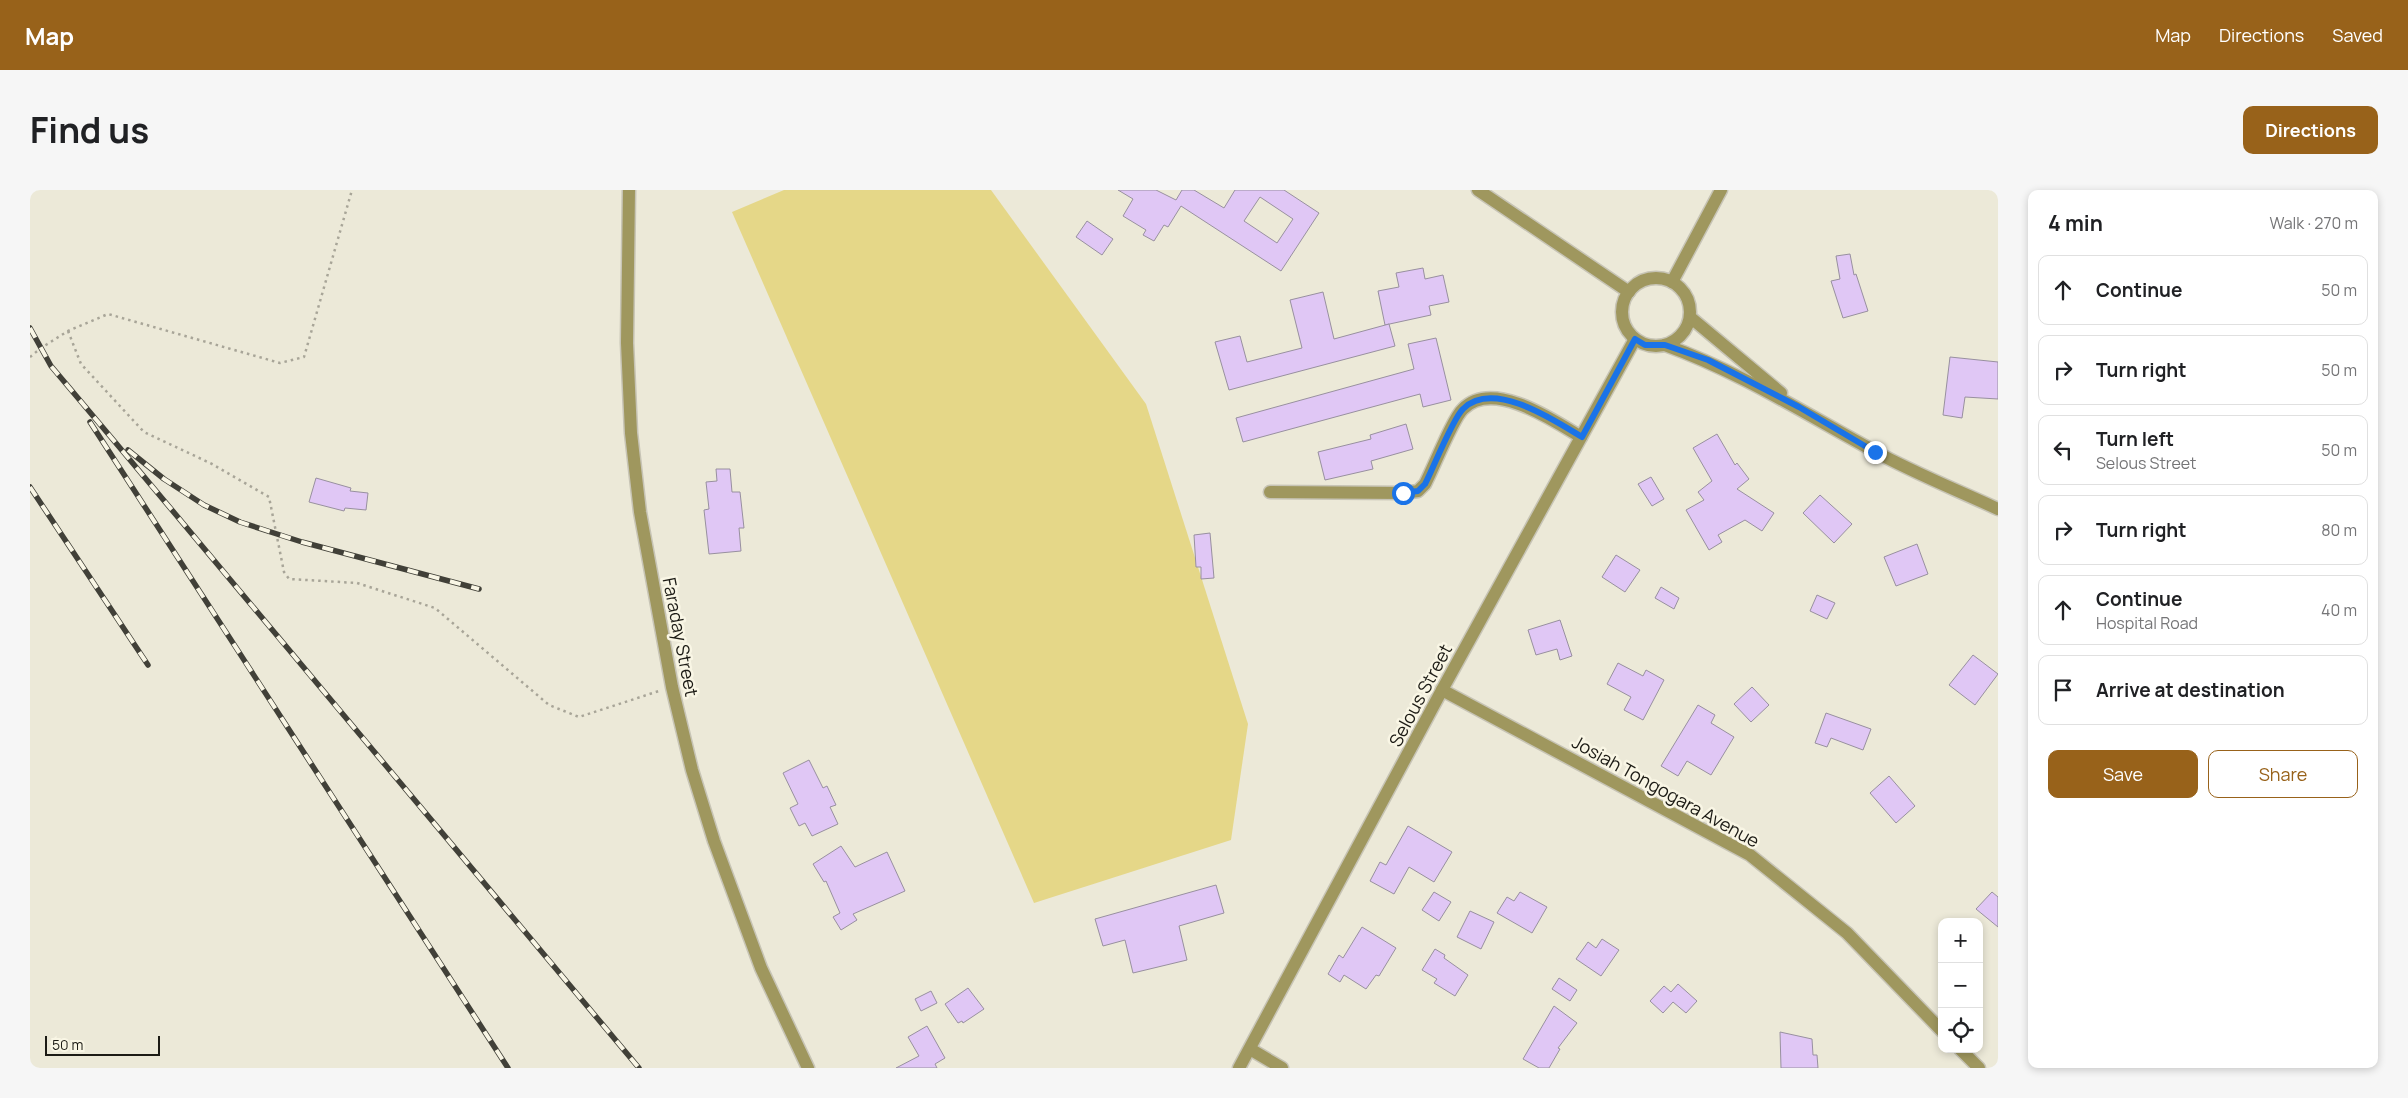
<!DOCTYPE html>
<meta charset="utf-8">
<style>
:root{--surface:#fff;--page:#f6f6f6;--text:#202124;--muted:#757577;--line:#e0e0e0;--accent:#98621a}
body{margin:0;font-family:Manrope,sans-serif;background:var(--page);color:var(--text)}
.controls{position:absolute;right:15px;bottom:15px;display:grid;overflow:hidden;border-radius:10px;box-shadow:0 2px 8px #0003}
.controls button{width:45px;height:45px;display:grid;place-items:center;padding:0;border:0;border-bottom:1px solid var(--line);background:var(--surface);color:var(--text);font:25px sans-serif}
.scale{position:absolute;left:15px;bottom:12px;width:115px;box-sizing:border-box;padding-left:5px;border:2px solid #1c1b15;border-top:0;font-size:14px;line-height:18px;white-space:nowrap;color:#1c1b15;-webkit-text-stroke:4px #f9f6e5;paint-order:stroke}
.stop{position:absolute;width:15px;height:15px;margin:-11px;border:4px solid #1a73e8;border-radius:50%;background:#fff}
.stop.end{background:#1a73e8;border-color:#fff;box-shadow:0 1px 5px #0008}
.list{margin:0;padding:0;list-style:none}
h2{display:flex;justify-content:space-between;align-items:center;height:65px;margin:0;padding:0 20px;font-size:21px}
h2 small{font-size:16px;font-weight:400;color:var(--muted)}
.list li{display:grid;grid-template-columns:32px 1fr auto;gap:15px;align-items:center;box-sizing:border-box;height:70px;margin:0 10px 10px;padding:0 10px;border:1px solid var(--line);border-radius:10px}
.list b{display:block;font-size:19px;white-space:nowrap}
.list p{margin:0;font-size:16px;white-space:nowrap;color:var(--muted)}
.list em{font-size:16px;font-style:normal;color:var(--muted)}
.actions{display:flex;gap:10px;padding:15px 20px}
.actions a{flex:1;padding:11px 0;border:1px solid var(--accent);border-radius:10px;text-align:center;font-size:18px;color:var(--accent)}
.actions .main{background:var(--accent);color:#fff}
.icon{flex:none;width:28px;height:28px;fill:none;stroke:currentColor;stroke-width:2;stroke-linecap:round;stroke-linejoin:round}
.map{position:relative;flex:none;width:1968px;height:878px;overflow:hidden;border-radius:10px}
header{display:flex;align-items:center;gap:30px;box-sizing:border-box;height:70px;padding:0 25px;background:var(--accent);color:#fff}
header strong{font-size:24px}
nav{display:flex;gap:28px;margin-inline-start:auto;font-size:18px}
.intro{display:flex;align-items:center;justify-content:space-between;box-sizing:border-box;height:120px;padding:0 30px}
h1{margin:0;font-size:35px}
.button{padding:12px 22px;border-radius:10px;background:var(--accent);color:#fff;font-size:18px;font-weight:700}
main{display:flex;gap:30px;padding:0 30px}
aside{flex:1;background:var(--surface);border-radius:10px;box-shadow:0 2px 8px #0003}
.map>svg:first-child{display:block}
.green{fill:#e5d788}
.building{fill:#e0c7f5;stroke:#98909f;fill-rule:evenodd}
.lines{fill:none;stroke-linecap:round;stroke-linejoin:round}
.minor-casing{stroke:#c7c4b5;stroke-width:15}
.path{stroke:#a8a598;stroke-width:2.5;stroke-dasharray:2.5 4;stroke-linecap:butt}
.minor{stroke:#9f975e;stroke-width:12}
.rail-casing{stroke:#414038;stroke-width:5.5}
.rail{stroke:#f9f6e5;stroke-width:4;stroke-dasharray:11;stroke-linecap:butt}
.route{stroke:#1a73e8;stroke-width:6}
.labels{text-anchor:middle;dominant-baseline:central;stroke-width:5;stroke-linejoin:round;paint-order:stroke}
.street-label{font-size:18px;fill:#1c1b15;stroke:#f9f6e5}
</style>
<header>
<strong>Map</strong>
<nav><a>Map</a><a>Directions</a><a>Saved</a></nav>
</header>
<div class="intro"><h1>Find us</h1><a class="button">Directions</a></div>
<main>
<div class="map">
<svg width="1968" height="878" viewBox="0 0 1968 878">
<rect width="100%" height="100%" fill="#ece9d8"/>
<!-- green -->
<path class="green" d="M754,0H961L1116,214L1218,534L1201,650L1004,713L702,22Z"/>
<!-- building -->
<g class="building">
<path d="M1088,0H1126L1146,10L1152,0H1164L1194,18L1205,0H1254L1289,23L1251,81L1151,16L1138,37L1134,35L1124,51L1113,45L1116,40L1093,26L1103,9ZM1230,7L1263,29L1247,53L1214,31Z"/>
<path d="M1057,31L1083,49L1072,65L1046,47Z"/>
<path d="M1820,64L1824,85L1826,84L1838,121L1813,128L1801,91L1810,89L1806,66Z"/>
<path d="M1393,78L1395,89L1413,85L1419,112L1399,116L1401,125L1355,135L1348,101L1369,97L1366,83Z"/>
<path d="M1293,102L1304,149L1359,134L1365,156L1199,200L1185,152L1210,146L1217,172L1272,158L1260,110Z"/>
<path d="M1406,148L1421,210L1393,217L1390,204L1213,252L1206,228L1384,179L1378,154Z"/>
<path d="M1920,167L1968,172V209L1935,207L1932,228L1913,225Z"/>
<path d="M1376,234L1383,259L1341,271L1343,279L1295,290L1288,262L1341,249L1340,245Z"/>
<path d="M1687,244L1705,275L1707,273L1719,289L1707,299L1744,323L1732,341L1715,330L1688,345L1692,352L1679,360L1656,320L1674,310L1668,302L1682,291L1663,258Z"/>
<path d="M686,279H700L702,302H710L714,338H709L711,361L679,364L674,320L679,319L676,292L687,291Z"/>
<path d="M1621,287L1634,309L1622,316L1608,294Z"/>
<path d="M286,288L321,298L320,301L338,303L336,320L315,318L314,321L279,312Z"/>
<path d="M1790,305L1822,334L1804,353L1773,323Z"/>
<path d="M1180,343L1184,388L1171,389V377H1166L1164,345Z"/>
<path d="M1887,354L1898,384L1866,396L1854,367Z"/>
<path d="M1586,365L1610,380L1595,402L1572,387Z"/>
<path d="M1631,397L1649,408L1644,419L1625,408Z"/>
<path d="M1787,405L1805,413L1797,429L1780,421Z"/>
<path d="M1530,430L1542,466L1530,470L1527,459L1506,465L1498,440Z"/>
<path d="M1943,465L1968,484L1945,515L1919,495Z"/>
<path d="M1588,473L1613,486L1616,480L1634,490L1613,530L1594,520L1601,507L1577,494Z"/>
<path d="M1722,497L1739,515L1721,532L1704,514Z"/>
<path d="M1668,515L1685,525L1681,533L1704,547L1681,585L1657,571L1648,586L1631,576Z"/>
<path d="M1796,523L1841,539L1833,560L1801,548L1797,557L1785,553Z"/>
<path d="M779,570L793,598L797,596L806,615L800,617L808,634L782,646L775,633L769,636L760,618L768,614L753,583Z"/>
<path d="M1859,586L1885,616L1866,633L1840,603Z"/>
<path d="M1378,636L1422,662L1404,692L1379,677L1364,704L1340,691L1350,672L1356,675Z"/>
<path d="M811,656L825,677L857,662L875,701L823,724L827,730L811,740L803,727L810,723L796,691L794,692L783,674Z"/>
<path d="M1186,695L1194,723L1149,736L1157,770L1103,783L1095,750L1073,756L1065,729Z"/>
<path d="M1404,702L1421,712L1409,731L1392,720Z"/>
<path d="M1490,702L1517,717L1502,743L1467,723L1477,707L1484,711Z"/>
<path d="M1962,702L1968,707V737L1946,719Z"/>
<path d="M1440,721L1464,732L1451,759L1427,747Z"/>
<path d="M1332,737L1366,758L1349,786L1346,785L1336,799L1314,785L1310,792L1298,784L1309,765L1313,768Z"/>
<path d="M1572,749L1589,760L1571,786L1546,769L1558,752L1566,758Z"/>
<path d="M1405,759L1415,765L1414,768L1438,785L1425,806L1404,793L1407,789L1392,780Z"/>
<path d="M1529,788L1547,800L1540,811L1522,799Z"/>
<path d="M1648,794L1667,811L1656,823L1643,812L1633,823L1620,811L1634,796L1641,802Z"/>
<path d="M938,798L954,819L933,833L932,831L928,833L915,814Z"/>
<path d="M901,801L907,813L891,821L885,809Z"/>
<path d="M1524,816L1547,833L1528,858L1530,859L1519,878H1509L1493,869Z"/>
<path d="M897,836L915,868L905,874L907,878H866L889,866L878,847Z"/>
<path d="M1750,842L1782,849L1783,865H1787L1788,878H1751Z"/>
</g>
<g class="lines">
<defs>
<g id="minor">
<path d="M599,0L597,153L601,243L610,322L642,497L662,580L684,651L731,778L778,878"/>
<path d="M1448,0L1599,102"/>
<circle cx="1626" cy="122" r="34"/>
<path d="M1642,92L1691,0"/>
<path d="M1660,127L1751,203"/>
<path d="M1635,155C1710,182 1774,223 1844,261C1884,283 1927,300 1968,319"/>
<path d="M1240,302L1373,303L1388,301L1395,294C1403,279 1423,228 1433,219C1463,189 1523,230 1551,247"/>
<path d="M1412,500L1720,665L1817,743L1912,841"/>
<path d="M1220,859L1252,878"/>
<path d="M1930,859L1949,878"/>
<path d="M1209,878L1412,500L1605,149"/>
</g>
</defs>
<!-- minor casing -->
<use href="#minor" class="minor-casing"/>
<!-- path -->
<g class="path">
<path d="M38,141L51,174L114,242L182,274L239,307L254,382L259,389L327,393L405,418L519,515L549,527L629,501"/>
<path d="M0,167L11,158L38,141L78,124L250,173L274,167L322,0"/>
</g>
<!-- minor -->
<use href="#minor" class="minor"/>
<defs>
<g id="rail">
<path d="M0,138L21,176L85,252L609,878"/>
<path d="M60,232L478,878"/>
<path d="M98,260L134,289L174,315L210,332L272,352L449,399"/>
<path d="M0,297L118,475"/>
</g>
</defs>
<!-- rail casing -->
<use href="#rail" class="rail-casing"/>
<!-- rail -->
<use href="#rail" class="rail"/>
</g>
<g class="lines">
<!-- route -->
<path class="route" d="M1373,303L1388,301L1395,294C1403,279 1423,228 1433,219C1463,189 1524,230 1552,247L1605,149L1615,155H1635L1678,170L1769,217L1845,262"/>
</g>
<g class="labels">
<!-- street labels -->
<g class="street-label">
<text transform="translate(651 447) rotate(79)">Faraday Street</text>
<text transform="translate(1390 505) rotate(-62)">Selous Street</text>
<text transform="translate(1636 601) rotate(29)">Josiah Tongogara Avenue</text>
</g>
</g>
</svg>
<div class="controls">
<button>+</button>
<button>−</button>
<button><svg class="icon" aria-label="locate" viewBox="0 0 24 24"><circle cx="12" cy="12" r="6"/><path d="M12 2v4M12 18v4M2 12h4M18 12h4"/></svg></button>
</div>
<div class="scale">50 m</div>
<div class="stop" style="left:1373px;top:303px"></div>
<div class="stop end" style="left:1845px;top:262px"></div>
</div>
<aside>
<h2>4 min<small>Walk · 270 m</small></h2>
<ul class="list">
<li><svg class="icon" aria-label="ahead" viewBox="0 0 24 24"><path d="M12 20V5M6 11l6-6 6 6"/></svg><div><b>Continue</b></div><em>50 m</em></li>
<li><svg class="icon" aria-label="right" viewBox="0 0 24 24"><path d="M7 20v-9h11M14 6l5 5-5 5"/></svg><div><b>Turn right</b></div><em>50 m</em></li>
<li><svg class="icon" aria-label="left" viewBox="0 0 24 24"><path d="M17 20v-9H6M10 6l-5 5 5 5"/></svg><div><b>Turn left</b><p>Selous Street</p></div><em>50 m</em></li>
<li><svg class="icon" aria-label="right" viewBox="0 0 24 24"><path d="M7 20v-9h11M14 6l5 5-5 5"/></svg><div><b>Turn right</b></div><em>80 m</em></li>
<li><svg class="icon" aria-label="ahead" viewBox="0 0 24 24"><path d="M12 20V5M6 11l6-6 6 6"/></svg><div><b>Continue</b><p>Hospital Road</p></div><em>40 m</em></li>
<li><svg class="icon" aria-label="arrive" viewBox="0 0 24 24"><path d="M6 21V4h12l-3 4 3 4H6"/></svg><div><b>Arrive at destination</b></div></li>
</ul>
<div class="actions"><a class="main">Save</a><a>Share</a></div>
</aside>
</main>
